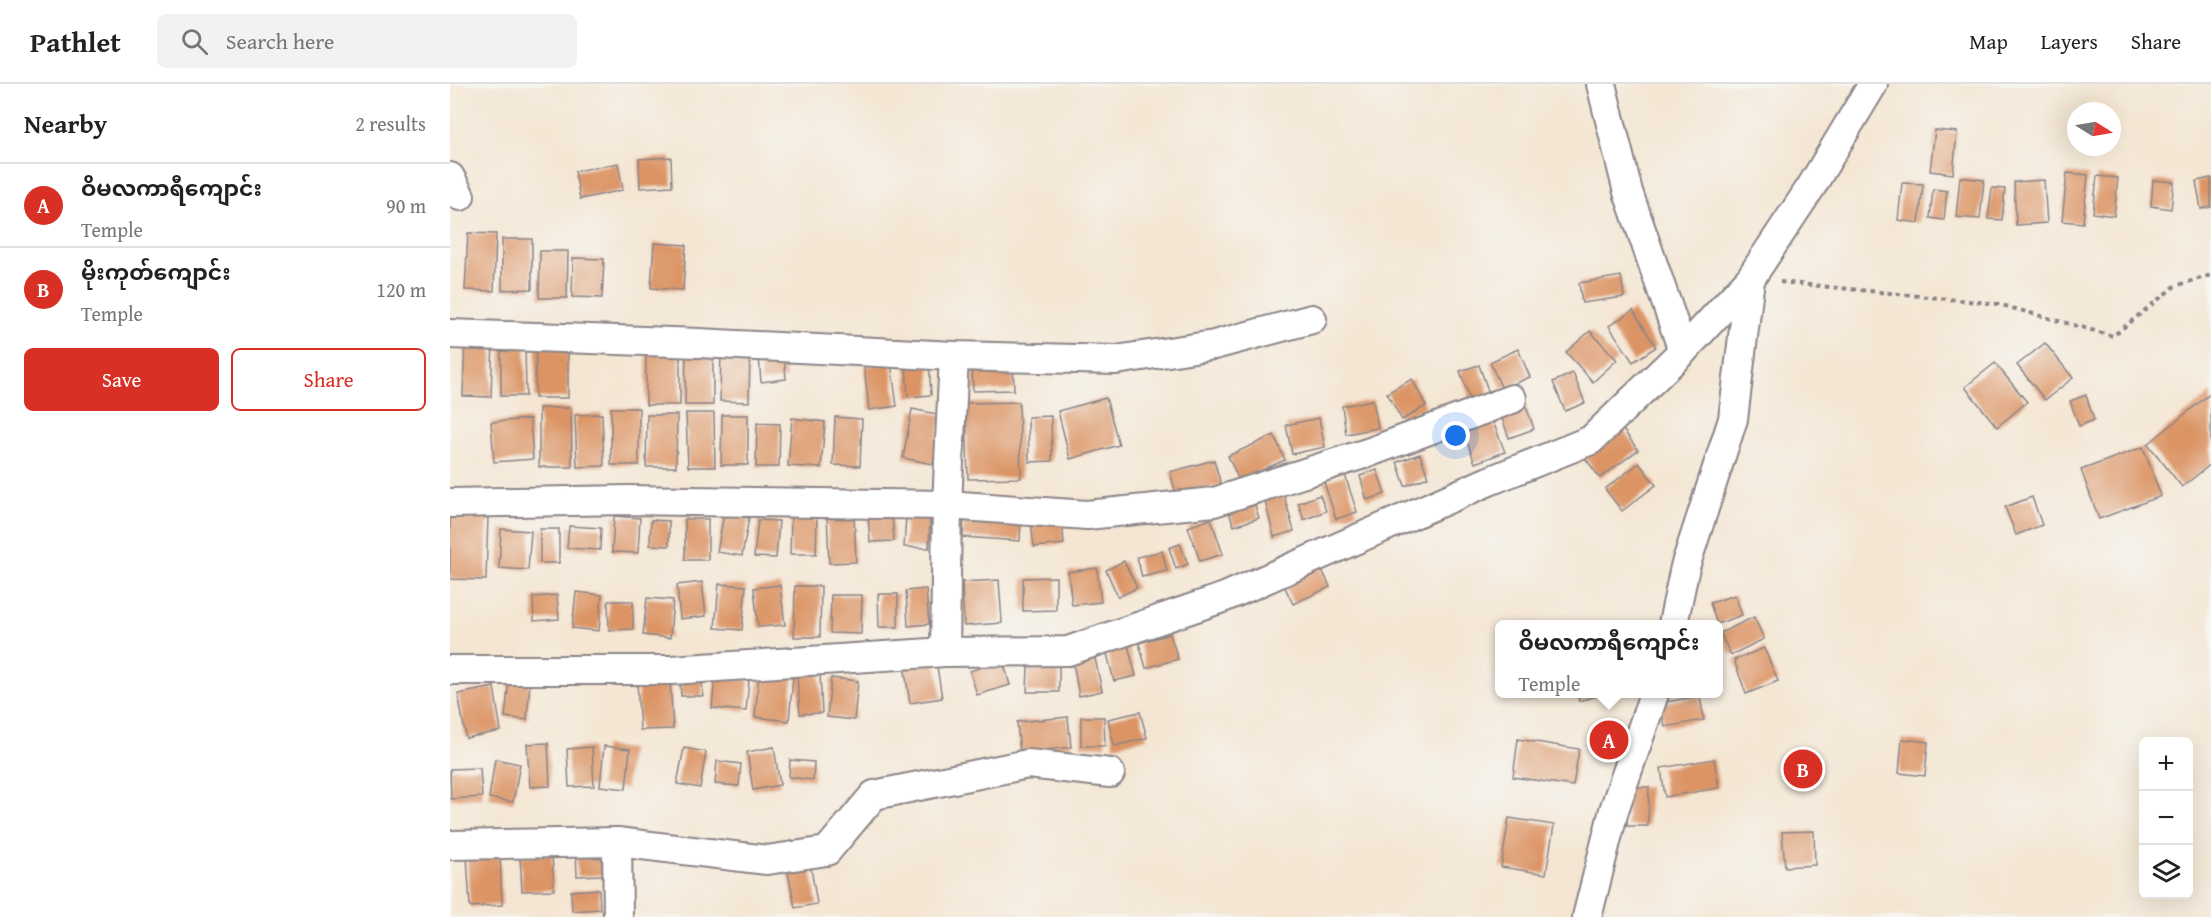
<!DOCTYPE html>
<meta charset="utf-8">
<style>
:root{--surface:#fff;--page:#f2f2f2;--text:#222;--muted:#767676;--line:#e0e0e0;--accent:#d93025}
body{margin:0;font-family:"Gentium Book Plus","Noto Sans Myanmar",serif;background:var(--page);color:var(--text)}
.controls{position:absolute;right:18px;bottom:18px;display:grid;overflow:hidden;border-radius:9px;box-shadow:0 6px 24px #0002}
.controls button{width:54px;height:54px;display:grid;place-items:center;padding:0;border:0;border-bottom:2px solid var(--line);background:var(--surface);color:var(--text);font:30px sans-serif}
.compass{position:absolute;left:1617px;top:18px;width:54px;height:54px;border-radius:50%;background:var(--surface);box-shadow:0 6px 24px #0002;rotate:101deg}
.you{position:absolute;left:1006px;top:352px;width:21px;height:21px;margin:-15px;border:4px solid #fff;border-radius:50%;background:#1a73e8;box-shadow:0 0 0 9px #1a73e833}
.badge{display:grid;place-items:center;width:39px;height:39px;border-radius:50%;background:var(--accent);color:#fff;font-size:20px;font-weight:700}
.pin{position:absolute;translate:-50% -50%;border:3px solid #fff;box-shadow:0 2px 6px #0006}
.popup{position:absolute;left:1045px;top:536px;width:228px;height:78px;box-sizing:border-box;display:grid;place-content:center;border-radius:9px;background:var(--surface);filter:drop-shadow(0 2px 4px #0005);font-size:20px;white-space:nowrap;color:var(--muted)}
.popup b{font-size:22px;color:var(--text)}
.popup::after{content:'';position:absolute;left:50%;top:100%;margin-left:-12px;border:12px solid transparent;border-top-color:var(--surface)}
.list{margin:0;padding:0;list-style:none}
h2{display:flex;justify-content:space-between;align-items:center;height:78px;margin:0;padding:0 24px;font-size:26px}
h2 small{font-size:20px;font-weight:400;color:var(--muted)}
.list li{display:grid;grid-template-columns:39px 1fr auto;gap:18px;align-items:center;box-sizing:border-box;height:84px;padding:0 24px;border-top:2px solid var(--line)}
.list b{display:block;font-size:22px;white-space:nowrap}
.list p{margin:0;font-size:20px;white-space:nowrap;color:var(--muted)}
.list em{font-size:20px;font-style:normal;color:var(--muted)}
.actions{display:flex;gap:12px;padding:18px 24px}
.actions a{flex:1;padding:14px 0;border:2px solid var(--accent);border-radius:9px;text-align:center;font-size:21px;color:var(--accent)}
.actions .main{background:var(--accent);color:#fff}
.icon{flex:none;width:33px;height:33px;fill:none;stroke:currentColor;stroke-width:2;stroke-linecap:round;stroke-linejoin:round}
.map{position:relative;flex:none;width:1761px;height:833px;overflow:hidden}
header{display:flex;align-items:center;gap:36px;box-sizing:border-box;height:84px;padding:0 30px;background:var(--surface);border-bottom:2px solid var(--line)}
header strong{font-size:28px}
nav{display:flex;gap:33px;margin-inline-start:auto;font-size:21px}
.search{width:420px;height:54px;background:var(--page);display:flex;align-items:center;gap:15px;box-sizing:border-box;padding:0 21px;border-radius:9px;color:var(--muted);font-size:22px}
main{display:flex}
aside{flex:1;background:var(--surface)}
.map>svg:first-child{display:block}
.building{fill:#dc9465}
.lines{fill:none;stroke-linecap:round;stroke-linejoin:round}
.minor-casing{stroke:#8b8487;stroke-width:32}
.path{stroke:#8b8487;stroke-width:4;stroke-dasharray:4.5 4.5;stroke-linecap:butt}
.minor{stroke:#fff;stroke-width:28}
</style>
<header>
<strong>Pathlet</strong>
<div class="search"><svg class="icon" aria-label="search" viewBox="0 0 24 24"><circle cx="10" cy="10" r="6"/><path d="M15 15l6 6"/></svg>Search here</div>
<nav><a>Map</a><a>Layers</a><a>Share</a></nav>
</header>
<main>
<aside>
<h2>Nearby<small>2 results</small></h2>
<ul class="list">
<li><span class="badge">A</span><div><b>ဝိမလကာရီကျောင်း</b><p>Temple</p></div><em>90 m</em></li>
<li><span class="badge">B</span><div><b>မိုးကုတ်ကျောင်း</b><p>Temple</p></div><em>120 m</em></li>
</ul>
<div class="actions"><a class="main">Save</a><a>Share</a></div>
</aside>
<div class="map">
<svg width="1761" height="833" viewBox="0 0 1761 833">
<rect width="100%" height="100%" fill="#f6f6f2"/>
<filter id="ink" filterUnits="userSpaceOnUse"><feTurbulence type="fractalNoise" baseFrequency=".0167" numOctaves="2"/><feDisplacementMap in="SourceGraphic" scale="12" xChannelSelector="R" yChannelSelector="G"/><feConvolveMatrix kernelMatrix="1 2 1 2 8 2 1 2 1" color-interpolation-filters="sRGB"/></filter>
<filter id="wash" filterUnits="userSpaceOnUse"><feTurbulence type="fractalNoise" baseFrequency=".008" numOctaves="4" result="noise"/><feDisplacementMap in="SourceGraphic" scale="24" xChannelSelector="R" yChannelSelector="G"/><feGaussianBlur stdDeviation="1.35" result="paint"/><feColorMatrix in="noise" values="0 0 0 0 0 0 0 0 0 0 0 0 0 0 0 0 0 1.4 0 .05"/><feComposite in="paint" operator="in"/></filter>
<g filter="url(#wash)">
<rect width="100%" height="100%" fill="#f4e6d3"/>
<g id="blocks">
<!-- building -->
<g class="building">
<path d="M1485,46L1507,48L1503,90L1480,87Z"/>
<path d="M221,73L222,102L190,104L189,75Z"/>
<path d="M168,79L173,106L130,115L125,87Z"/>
<path d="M1617,89L1638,91L1633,139L1612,137Z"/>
<path d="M1647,92L1668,94L1664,132L1643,129Z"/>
<path d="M1510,93L1534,96L1530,135L1506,133Z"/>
<path d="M1761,94V123L1751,125L1746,97Z"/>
<path d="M1594,96L1597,139L1566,141L1564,98Z"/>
<path d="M1703,96L1724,98L1721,125L1701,122Z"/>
<path d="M1452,99L1473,100L1469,139L1448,136Z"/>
<path d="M1542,104L1555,105L1552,136L1538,135Z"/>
<path d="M1483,105L1497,107L1494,136L1480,134Z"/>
<path d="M18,149L46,150L44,207L15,206Z"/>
<path d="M52,155H82V205L52,206Z"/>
<path d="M204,159L236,161L233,206L201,204Z"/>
<path d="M90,167H118L117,214H89Z"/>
<path d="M123,174L154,175L152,214L122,213Z"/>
<path d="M1171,192L1174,213L1132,219L1129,199Z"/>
<path d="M1183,226L1206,263L1183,278L1159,242Z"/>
<path d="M1140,247L1167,276L1143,298L1116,268Z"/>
<path d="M15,256L43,257L41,313L13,312Z"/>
<path d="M75,257L76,312H51V258Z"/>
<path d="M86,258L118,259V314H85Z"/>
<path d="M1595,259L1623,294L1595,316L1567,281Z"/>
<path d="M196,264L230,265V321H196Z"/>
<path d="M271,264H300L299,318L270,317Z"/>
<path d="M236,265H263V321H235Z"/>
<path d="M1068,265L1080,293L1052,305L1040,278Z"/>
<path d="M334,270L336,295L311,298L309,273Z"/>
<path d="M479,278L481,311L458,313L456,280Z"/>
<path d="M441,279L447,322L419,326L414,282Z"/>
<path d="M1545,279L1577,318L1547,343L1515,303Z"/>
<path d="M563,280L564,306L523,307L522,281Z"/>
<path d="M1029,281L1040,312L1021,319L1010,287Z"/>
<path d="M1123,289L1135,319L1115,327L1103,298Z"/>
<path d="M962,295L976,322L952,336L937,309Z"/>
<path d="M1761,309V380L1732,403L1698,360Z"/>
<path d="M1636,311L1644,336L1629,342L1620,317Z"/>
<path d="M656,314L669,361L620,375L608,327Z"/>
<path d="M923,316L928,344L896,350L892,322Z"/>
<path d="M569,318L571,394L518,395L516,319Z"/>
<path d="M1075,319L1084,345L1059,354L1050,328Z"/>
<path d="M89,324H121L122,383H89Z"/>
<rect x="161" y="324" width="28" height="57"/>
<path d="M462,325L492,331L483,380L453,374Z"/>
<path d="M236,329H264L265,383H238Z"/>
<path d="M152,330L154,382L127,383L125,331Z"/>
<path d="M1040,330L1055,368L1025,379L1011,341Z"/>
<path d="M197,331H227L226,383H196Z"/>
<path d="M272,331H298V381H271Z"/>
<path d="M601,332L602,377L579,378L578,333Z"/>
<path d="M385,333L412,335L410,382L383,381Z"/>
<path d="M342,334L375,338L371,384L338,382Z"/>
<path d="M869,334L875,363L842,370L836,341Z"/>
<path d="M80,335L83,375L44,378L41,338Z"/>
<path d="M307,339L330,340L329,383H306Z"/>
<path d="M1171,343L1188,366L1150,394L1132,370Z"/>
<path d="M824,351L835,376L789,396L778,372Z"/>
<path d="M1693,363L1711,412L1649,435L1631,386Z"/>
<path d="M970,370L978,393L955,402L947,378Z"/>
<path d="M764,376L771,401L727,413L720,388Z"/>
<path d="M1189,379L1206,401L1172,427L1155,405Z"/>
<path d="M927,386L935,410L917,416L910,392Z"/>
<path d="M895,391L907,428L886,435L874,398Z"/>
<path d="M833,408L844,447L824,453L814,413Z"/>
<path d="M870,411L876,427L854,436L848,419Z"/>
<path d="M1582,413L1592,441L1566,451L1555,423Z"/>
<path d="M803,415L809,434L784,442L777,423Z"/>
<path d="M442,428L444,457L420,458L418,430Z"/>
<path d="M274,429L299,434L292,472L267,468Z"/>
<path d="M0,430L38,432L36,496L0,495Z"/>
<path d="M404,430L406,478L379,479L377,431Z"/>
<path d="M514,430L571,433L570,457L513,453Z"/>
<path d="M164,432L190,434L188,469L162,468Z"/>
<path d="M456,432L480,434L479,464L454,463Z"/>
<path d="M341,433H367L366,470H340Z"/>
<rect x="235" y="435" width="23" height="41"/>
<path d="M612,435L614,460L584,463L581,438Z"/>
<path d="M761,435L773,470L750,477L738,443Z"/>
<path d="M201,436L219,437V462L200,461Z"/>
<path d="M308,436L329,437L326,474L304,473Z"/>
<path d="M119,442L151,444L150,466L117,464Z"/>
<path d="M51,445L81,447L78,486L49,484Z"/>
<rect x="90" y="445" width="19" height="34"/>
<path d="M730,460L738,480L726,485L719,464Z"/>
<path d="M712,467L717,487L692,493L687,473Z"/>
<path d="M674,477L687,504L668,513L656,486Z"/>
<path d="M869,479L880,503L843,520L832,497Z"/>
<path d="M647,484L651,518L622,521L618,488Z"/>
<path d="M606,493V526L573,527V494Z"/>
<path d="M549,496L552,539L514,542L512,498Z"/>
<path d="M252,498L256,532L230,535L227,501Z"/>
<path d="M269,500L296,502L292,546L265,544Z"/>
<path d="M330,501L335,541L308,543L304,504Z"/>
<path d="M345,502H371L370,553H344Z"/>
<path d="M476,505L479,540L458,542L456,507Z"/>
<path d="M126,508L152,511L149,547L122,544Z"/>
<path d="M428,510H448V543H429Z"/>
<path d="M107,511L109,535L84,537L83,513Z"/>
<path d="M381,511H412L411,550L380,549Z"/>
<path d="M1285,511L1292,531L1267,540L1260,519Z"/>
<path d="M197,514L223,516L220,554L193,551Z"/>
<path d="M158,517H183V545L159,546Z"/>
<path d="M1304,533L1314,555L1281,571L1270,549Z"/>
<path d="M720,550L728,575L696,584L689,559Z"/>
<path d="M677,557L686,592L664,597L655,562Z"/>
<path d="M1314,564L1328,597L1296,610L1284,576Z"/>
<path d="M645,574L652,607L629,612L623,578Z"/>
<path d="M486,576L492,614L460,619L454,581Z"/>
<path d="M553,577L560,601L527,611L520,587Z"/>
<path d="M578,581H609V608H577Z"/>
<path d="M370,589L372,629L350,630L347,591Z"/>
<path d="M309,591L343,594L339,637L305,633Z"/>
<path d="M265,592L299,596L296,627L262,624Z"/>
<path d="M381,594L408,597L404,636L377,633Z"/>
<path d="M220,595L223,645L190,646L187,597Z"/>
<path d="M252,595L253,612H231L230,596Z"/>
<path d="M59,596L80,598L77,636L55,633Z"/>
<path d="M44,603L51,647L16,654L8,610Z"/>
<path d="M1127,610H1154L1129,617Z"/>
<path d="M1250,612L1254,636L1215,643L1210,619Z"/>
<path d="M690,628L697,654L664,662L658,635Z"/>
<path d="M618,633L621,663L570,669L567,638Z"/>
<path d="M631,633H654L655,662H631Z"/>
<path d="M1068,655L1129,665L1123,702L1063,693Z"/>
<path d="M1452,655L1478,658L1475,692L1449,689Z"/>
<path d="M98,659L100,702L80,703L77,660Z"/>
<path d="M154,662L180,665L176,705L150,702Z"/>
<path d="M142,663L144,702L119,703L117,665Z"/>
<path d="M324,663L330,701L303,706L297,668Z"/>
<path d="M234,664L256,668L250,704L227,700Z"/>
<path d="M45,675L70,680L63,718L39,714Z"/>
<path d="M1264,675L1269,704L1215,713L1211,684Z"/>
<path d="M340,676L364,678L363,696L339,693Z"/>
<path d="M267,677L291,680L289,702L265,700Z"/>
<path d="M30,684L32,713L1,715L0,685Z"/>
<path d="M1177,703H1199L1198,742H1177Z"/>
<path d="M1059,734L1104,741L1096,790L1051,783Z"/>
<path d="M1364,747L1365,781L1335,783L1332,748Z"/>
<path d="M151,764L153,791L127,792L126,766Z"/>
<path d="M50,770L52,821L20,823L17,772Z"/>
<path d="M102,770L104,806L72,807L70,772Z"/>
<path d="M361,784L367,820L345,824L338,788Z"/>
<path d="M149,805L150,825L122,827L121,807Z"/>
</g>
</g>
</g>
<g filter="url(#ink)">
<use href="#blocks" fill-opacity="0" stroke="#8b8487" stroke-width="1.5"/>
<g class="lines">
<defs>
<g id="minor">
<path d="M1151,0L1178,108L1233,267"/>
<path d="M0,93L10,112"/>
<path d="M0,250L249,259L504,272L666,276L764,261L862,235"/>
<path d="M0,419L178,416L497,421L637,431L764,418L920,368L1062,315"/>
<path d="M1223,540L1235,483L1283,335L1300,195"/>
<path d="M495,568L497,421L504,272"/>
<path d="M0,586H221L495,568L618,567L775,513L1039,397L1141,356L1233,267L1300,195L1361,103L1423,0"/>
<path d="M167,758L168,833"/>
<path d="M0,761L167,758L317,776L377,767L424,711L578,680L660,689"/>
<path d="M1137,833L1164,726L1204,610"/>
</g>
</defs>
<!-- minor casing -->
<use href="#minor" class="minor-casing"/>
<!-- path -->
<path class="path" d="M1330,198L1548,220L1663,252L1725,202L1761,191"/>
<!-- minor -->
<use href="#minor" class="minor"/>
</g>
</g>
</svg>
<div class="controls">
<button>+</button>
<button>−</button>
<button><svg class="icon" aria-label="layers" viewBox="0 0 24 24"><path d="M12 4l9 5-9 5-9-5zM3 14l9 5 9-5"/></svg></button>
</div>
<svg class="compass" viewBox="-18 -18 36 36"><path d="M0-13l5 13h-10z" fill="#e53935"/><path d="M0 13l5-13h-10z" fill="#767676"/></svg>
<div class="you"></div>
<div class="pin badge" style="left:1159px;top:656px">A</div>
<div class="popup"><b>ဝိမလကာရီကျောင်း</b>Temple</div>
<div class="pin badge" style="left:1353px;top:685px">B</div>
</div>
</main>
